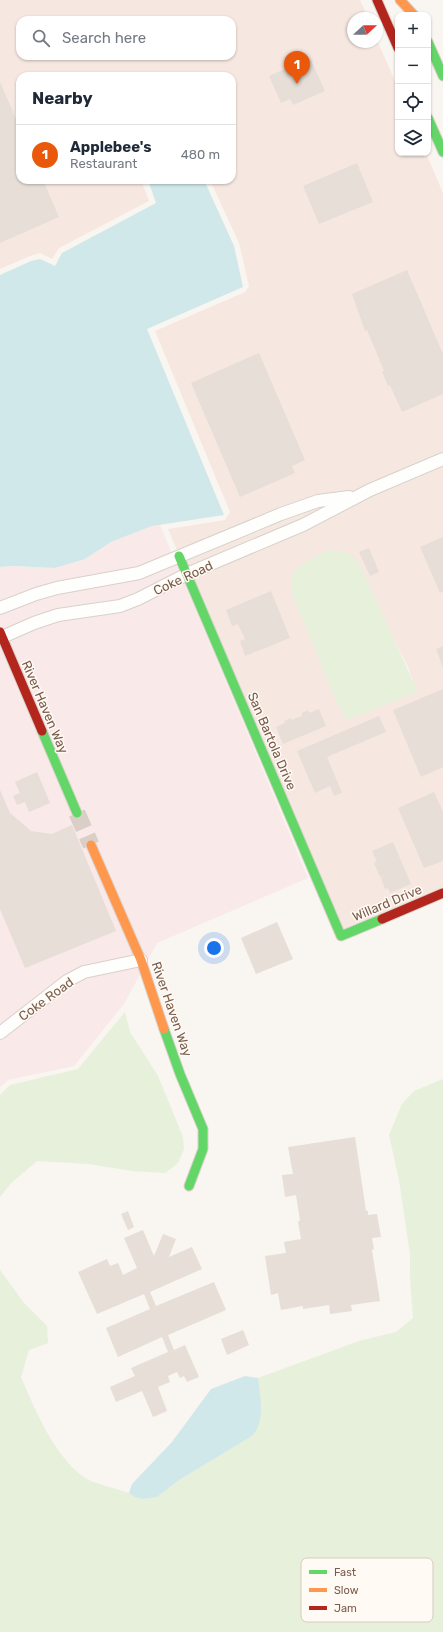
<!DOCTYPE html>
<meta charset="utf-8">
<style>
:root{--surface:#fff;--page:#f6f6f7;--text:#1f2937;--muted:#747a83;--line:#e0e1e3;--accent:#ea580c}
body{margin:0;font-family:Rubik,sans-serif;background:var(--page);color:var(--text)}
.controls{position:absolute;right:12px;top:12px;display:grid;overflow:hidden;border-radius:8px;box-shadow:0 1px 3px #0004}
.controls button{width:36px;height:36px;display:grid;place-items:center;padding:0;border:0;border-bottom:1px solid var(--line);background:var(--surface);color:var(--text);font:20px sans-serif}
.compass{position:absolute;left:347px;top:12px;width:36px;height:36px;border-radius:50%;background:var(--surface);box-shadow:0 1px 3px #0004;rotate:68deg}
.you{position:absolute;left:214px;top:948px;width:14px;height:14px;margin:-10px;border:3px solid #fff;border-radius:50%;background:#1a73e8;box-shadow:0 0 0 6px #1a73e833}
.badge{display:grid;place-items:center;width:26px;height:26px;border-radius:50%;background:var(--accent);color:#fff;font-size:13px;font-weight:700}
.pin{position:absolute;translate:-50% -33px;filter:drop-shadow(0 1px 2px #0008)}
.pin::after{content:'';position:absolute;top:21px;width:14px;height:12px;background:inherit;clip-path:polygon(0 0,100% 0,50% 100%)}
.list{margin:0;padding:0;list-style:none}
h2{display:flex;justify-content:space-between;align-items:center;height:52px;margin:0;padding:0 16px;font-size:17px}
h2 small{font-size:13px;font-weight:400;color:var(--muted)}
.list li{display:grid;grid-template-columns:26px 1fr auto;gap:12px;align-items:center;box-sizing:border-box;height:60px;padding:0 16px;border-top:1px solid var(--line)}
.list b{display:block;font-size:15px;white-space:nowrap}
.list p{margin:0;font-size:13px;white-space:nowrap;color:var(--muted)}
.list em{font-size:13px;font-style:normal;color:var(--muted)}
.icon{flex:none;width:22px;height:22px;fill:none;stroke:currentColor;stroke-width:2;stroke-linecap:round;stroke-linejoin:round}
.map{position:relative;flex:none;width:443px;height:1632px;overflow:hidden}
.search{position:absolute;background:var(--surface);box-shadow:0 1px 3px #0004;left:16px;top:16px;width:220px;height:44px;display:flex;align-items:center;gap:10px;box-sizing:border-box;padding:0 14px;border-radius:12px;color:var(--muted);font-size:15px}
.panel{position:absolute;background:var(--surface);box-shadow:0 1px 3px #0004;left:16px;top:72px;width:220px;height:112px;border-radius:12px}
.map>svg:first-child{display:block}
.commercial{fill:#f6e8e1;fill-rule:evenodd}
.medical{fill:#fae9e9}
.green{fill:#e7f0db}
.water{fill:#d0e8ea}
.building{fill:#e6ded7}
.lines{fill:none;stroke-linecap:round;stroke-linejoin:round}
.secondary-tunnel{stroke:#d9cfc7;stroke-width:17;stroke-dasharray:17 8;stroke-linecap:butt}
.street-casing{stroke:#d7d1cb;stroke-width:14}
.fast-casing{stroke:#d9d2cb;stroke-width:11}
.slow-casing{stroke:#d9d2cb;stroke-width:11}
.jam-casing{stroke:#d9d2cb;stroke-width:11}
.street{stroke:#fefefd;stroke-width:12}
.fast{stroke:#63d668;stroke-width:9}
.slow{stroke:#ff974d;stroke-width:9}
.jam{stroke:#b3261e;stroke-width:9}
.labels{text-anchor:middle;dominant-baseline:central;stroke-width:3;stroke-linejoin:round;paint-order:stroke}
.street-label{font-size:13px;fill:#7a5c4d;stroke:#fffaf3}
.key{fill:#fffaf3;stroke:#d7cbc1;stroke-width:1}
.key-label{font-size:11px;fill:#7a5c4d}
</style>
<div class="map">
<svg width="443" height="1632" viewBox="0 0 443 1632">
<rect width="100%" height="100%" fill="#f9f5f0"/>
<!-- commercial -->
<path class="commercial" d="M0,0H360L368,18H353V42H377V40L398,88V153H426L443,193V899L348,939L203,612L168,529L225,520L230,512L155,331L245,292L249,286L239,243L210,180H232V76H20V180H141L149,201L59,248L52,259L40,253L30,256L0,269ZM20,20H232V56H20ZM358,561L382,617L408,667L417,692L346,719L333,694L319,657Z"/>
<!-- medical -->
<path class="medical" d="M160,525L308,878L157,943L124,1004L74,1066L8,1080L0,1087V567L13,566L55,568L85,559L111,542L152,526Z"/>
<!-- green -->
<g class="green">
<path d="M326,550L347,552L358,561L418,692L346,720L333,694L291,591L292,575L298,568Z"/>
<path d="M125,1012L130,1032L158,1076L183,1137L184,1149L178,1163L165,1173L132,1171L89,1164L37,1161L11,1183L0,1197V1095L10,1085L78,1069Z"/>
<path d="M443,1079V1632H0V1270L24,1303L47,1326L48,1343L29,1350L21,1377C35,1410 54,1456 85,1478C95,1484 117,1489 129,1493L134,1497L143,1499L157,1497L179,1480L252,1436L259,1390L258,1378L359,1341L396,1332L413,1318L410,1278V1254L399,1180L389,1135L402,1104L414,1091Z"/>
</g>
<!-- water -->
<g class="water">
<path d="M148,180H204L234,246L243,287L147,329L224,515L152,526L111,542L85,559L55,568L13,566L0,567V275L31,261L40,259L55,266L62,253L156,203Z"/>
<path d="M245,1376L258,1378C260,1396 266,1421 252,1436L179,1480L157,1497L143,1499L134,1497L129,1493L132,1484L172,1442L211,1389Z"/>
</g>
<!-- building -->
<g class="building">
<path d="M310,58L325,91L293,105L290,99L281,103L269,76Z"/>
<path d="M0,82L20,128V180H43L59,217L0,243Z"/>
<path d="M357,163L373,202L319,224L303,186Z"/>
<path d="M407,270L443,354V394L402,412L390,385L388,386L382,371H384L367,330L365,331L352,294Z"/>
<path d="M259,353L305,460L292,466L295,473L240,497L191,383Z"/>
<path d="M443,537V591L440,593L420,547Z"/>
<path d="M369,548L379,572L370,576L359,552Z"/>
<path d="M271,591L290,638L245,656L240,641L245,639L238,624L232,626L226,610Z"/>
<path d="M443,646V668L436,649Z"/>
<path d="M443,689V767L421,777L393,710Z"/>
<path d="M319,709L326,726L283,744L276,727L285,723L284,721L291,718L292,720L302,716V713L308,710L309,713Z"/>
<path d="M379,716L386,732L327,757L342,793L334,796L330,786L315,793L297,751Z"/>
<path d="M37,772L50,803L29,812L25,802L17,805L13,796L20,793L15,782Z"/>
<path d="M0,790L10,813L31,831L52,834L72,825L116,931L25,968L0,909Z"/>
<path d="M434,792L443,812V861L424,868L398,808Z"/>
<path d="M393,842L411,884L390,893L388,888L385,889L381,878L384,876L380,877L374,863L377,862L372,851Z"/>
<path d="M277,922L293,959L256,974L241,938Z"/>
<path d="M355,1137L366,1211H368V1215L377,1214L381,1237L372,1238L374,1249L372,1250L380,1301L351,1305L352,1311L330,1314L329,1305L303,1309V1306L281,1310L278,1293L271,1295L265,1256L286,1253L284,1242L301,1239L298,1221H300L296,1195L285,1197L282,1175L293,1174L288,1147Z"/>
<path d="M128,1211L134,1227L128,1230L121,1214Z"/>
<path d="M143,1230L154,1256L163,1234L176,1239L169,1257L192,1247L202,1269L150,1292L156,1306L214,1282L226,1310L168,1335L174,1350L185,1345L199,1377L187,1382L184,1376L180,1378L177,1372L168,1376L170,1382L158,1387L167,1411L153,1417L142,1391L116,1402L110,1387L135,1376L131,1368L168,1352L162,1337L118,1357L106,1328L150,1309L144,1294L97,1314L78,1272L107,1259L110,1266L118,1263L123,1275L137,1268L124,1238Z"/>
<path d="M243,1330L249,1345L227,1355L221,1339Z"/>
</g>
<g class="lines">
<!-- secondary-tunnel -->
<path class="secondary-tunnel" d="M77,813L91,845"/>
<defs>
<g id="street">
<path d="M0,608L36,594L57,588L139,573L281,514L318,501L349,497"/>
<path d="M0,638L34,623L58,615L120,606L138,599L187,574L303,525L370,490L443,459"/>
<path d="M0,1033L67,981L84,972L141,960"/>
</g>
<g id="fast">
<path d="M428,42L443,76"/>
<path d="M428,118L443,152"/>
<path d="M179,556L341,936L382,919"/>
<path d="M42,731L77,813"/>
<path d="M164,1029L180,1074L203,1129V1149L189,1186"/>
</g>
<g id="slow">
<path d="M400,0L414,15"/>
<path d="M91,845L141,960L164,1029"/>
</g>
<g id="jam">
<path d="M377,0L398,48"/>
<path d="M0,632L42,731"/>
<path d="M382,919L443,893"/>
</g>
</defs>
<!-- street casing -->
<use href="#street" class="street-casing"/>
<!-- fast casing -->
<use href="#fast" class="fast-casing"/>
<!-- slow casing -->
<use href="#slow" class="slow-casing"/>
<!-- jam casing -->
<use href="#jam" class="jam-casing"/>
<!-- street -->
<use href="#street" class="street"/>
<!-- fast -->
<use href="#fast" class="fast"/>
<!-- slow -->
<use href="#slow" class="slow"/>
<!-- jam -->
<use href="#jam" class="jam"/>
</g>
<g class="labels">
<!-- street labels -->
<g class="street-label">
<text transform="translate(183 578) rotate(-25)">Coke Road</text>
<text transform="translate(45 707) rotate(67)">River Haven Way</text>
<text transform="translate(272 741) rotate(67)">San Bartola Drive</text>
<text transform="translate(387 903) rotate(-23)">Willard Drive</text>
<text transform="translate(46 999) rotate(-36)">Coke Road</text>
<text transform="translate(172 1009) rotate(71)">River Haven Way</text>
</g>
</g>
<!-- legend -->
<rect x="301" y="1558" width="132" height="64" rx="6" class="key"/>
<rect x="309" y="1570" width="18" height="4" fill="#63d668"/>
<rect x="309" y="1588" width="18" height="4" fill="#ff974d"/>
<rect x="309" y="1606" width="18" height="4" fill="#b3261e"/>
<g class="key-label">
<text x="334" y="1576">Fast</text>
<text x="334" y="1594">Slow</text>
<text x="334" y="1612">Jam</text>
</g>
</svg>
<div class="controls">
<button>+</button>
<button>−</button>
<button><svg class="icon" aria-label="locate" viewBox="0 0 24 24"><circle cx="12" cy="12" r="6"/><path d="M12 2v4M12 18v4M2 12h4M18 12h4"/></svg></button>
<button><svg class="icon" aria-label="layers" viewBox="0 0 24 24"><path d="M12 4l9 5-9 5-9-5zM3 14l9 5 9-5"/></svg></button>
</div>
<svg class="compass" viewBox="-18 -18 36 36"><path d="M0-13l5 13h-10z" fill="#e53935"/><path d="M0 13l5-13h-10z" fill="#747a83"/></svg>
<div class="you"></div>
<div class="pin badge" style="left:297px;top:84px">1</div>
<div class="search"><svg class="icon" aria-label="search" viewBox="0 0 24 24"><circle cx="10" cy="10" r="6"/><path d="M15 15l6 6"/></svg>Search here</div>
<section class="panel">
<h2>Nearby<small></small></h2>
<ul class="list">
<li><span class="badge">1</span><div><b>Applebee's</b><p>Restaurant</p></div><em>480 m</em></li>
</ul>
</section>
</div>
